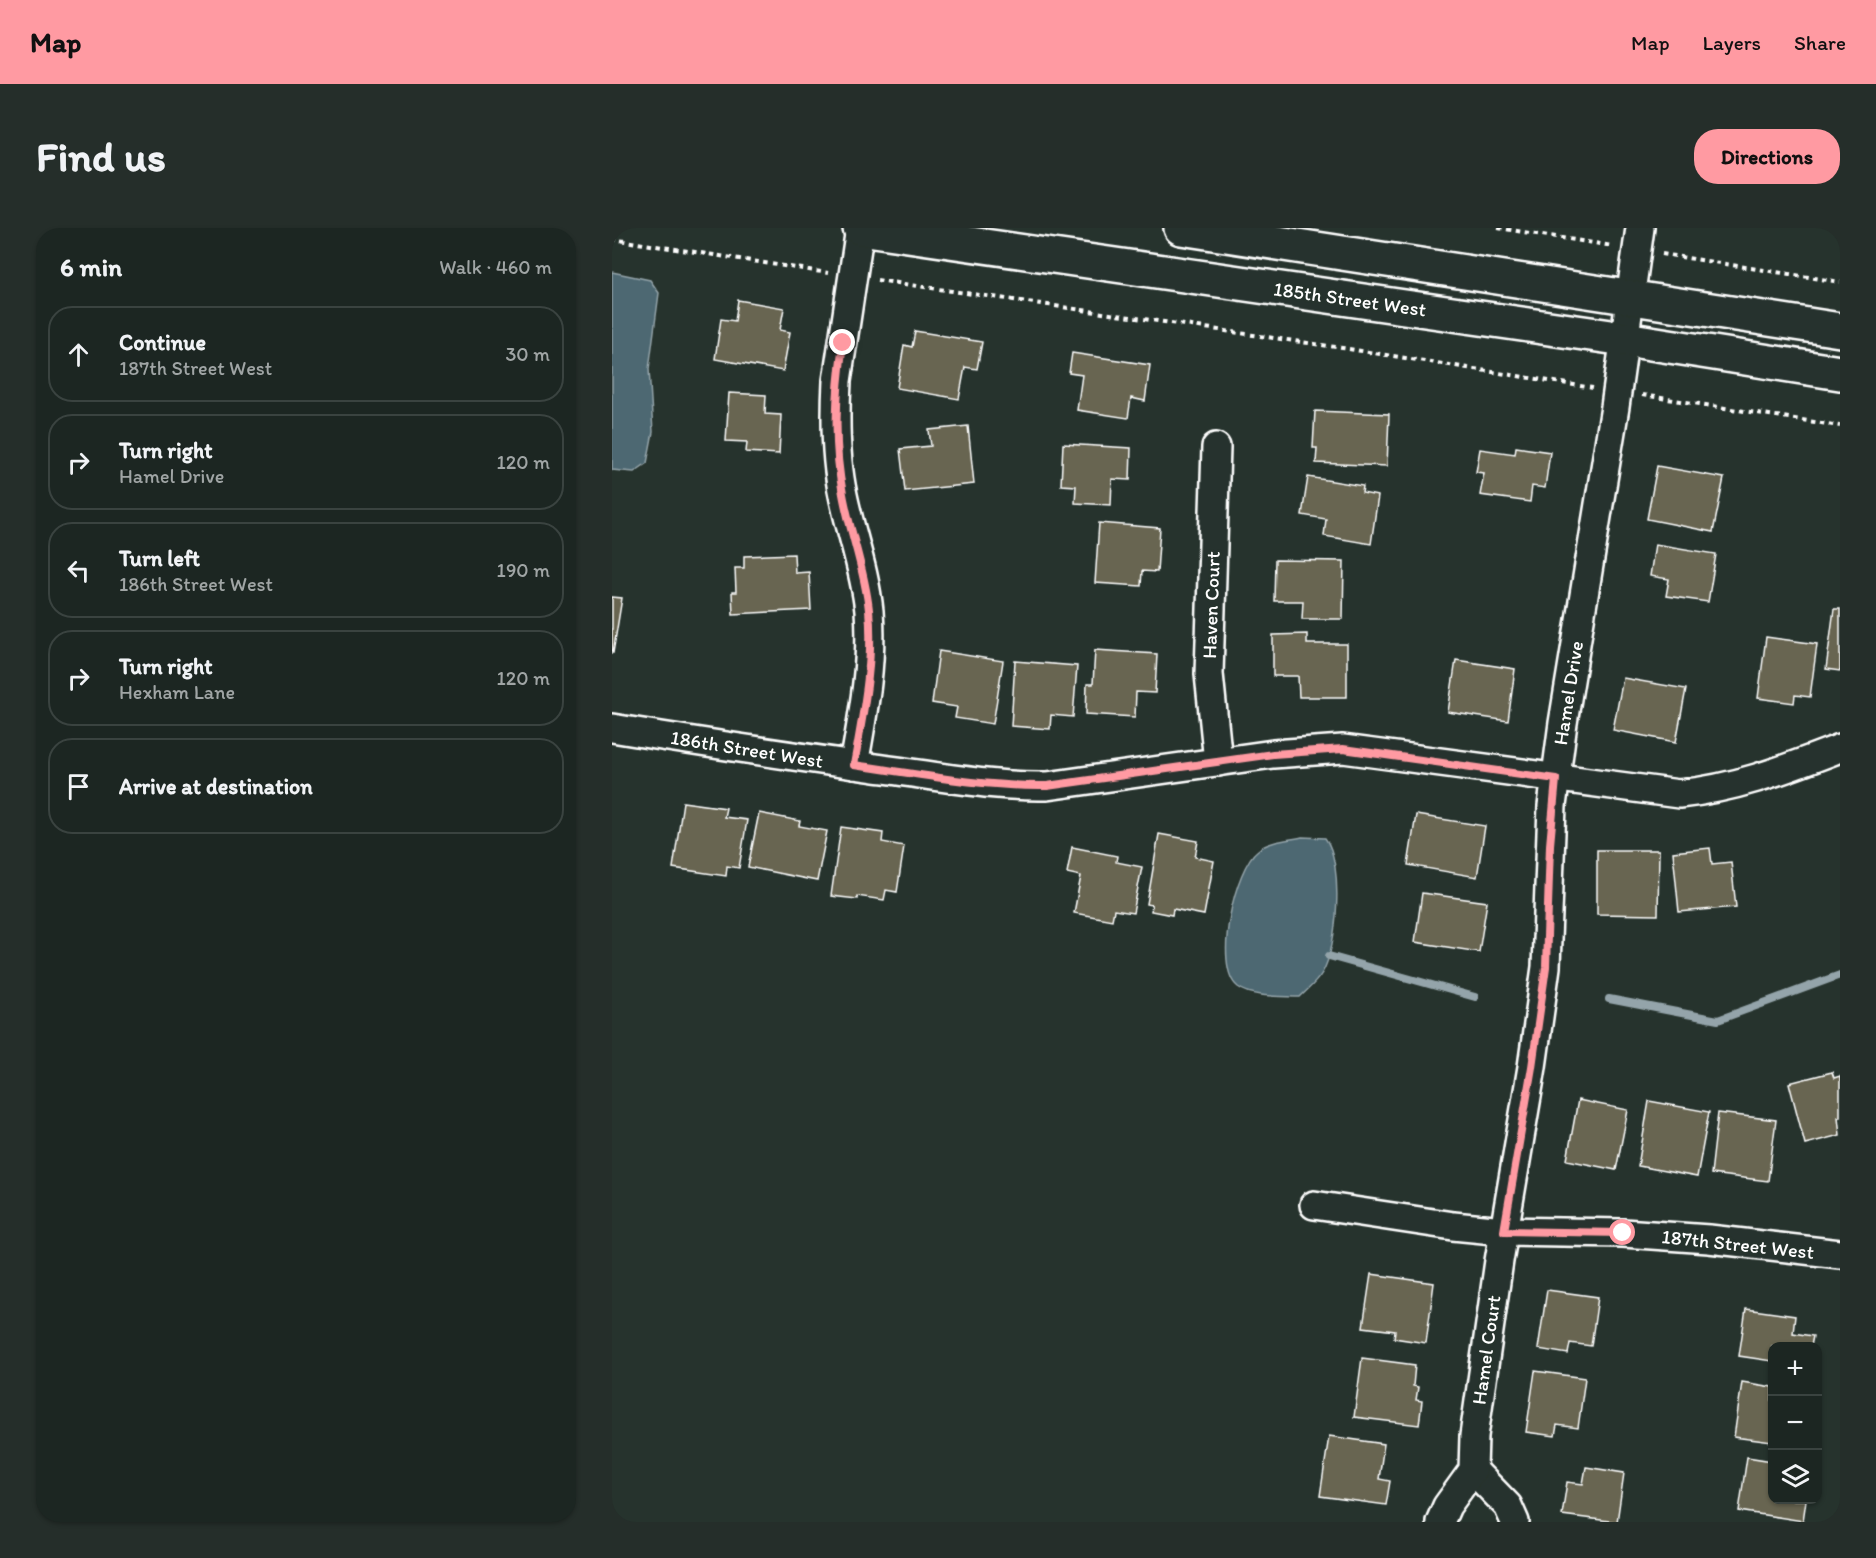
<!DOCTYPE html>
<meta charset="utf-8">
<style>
:root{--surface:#1c2622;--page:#252e2a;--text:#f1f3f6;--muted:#a0a5a5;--line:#3a4340;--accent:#ff9aa2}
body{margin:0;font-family:Itim,sans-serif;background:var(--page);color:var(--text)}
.controls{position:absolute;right:18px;bottom:18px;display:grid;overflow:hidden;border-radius:12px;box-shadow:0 2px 4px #0004}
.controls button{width:54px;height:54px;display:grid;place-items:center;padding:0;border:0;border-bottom:2px solid var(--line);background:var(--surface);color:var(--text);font:30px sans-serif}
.stop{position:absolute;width:18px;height:18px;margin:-14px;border:4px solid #ff9aa2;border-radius:50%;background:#fff}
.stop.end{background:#ff9aa2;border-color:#fff;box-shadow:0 2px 6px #0008}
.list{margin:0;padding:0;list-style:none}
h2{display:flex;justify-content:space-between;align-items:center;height:78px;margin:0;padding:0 24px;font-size:26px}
h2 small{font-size:20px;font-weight:400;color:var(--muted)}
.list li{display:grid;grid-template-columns:39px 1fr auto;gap:18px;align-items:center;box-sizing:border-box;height:96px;margin:0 12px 12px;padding:0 12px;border:2px solid var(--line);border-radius:24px}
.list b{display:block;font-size:22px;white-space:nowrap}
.list p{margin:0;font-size:20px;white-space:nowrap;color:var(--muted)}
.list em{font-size:20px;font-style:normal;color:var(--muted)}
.icon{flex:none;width:33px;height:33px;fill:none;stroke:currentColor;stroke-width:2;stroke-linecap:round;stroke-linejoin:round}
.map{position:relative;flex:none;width:1228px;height:1294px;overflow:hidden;border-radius:24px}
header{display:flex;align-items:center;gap:36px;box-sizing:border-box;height:84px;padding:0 30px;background:var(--accent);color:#111}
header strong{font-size:28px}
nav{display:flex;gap:33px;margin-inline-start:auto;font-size:21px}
.intro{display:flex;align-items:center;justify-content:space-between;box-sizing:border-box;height:144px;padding:0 36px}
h1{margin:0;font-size:42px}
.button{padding:15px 27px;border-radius:24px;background:var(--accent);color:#111;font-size:21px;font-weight:700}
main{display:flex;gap:36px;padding:0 36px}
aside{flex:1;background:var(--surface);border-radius:24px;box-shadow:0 2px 4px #0004}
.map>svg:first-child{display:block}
.water{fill:#4d6872;stroke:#94a4aa;stroke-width:1.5}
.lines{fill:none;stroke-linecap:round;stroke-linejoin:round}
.stream{stroke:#94a4aa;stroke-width:8}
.building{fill:#676551;stroke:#fff;stroke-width:1.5}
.street-casing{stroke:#fff;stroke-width:32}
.secondary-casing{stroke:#fff;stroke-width:38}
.path{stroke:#fff;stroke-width:4;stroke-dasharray:4.5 4.5;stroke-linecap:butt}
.street{stroke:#26332d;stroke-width:27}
.secondary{stroke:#26332d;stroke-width:33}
.route{stroke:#ff9aa2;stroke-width:8}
.labels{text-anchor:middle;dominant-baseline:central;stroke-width:5;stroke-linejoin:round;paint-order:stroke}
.street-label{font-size:20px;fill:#fff;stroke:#26332d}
</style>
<header>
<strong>Map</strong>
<nav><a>Map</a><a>Layers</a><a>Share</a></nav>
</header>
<div class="intro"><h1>Find us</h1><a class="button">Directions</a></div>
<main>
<aside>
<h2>6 min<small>Walk · 460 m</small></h2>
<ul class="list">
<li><svg class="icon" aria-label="ahead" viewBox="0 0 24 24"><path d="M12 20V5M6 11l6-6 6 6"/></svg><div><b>Continue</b><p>187th Street West</p></div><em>30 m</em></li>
<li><svg class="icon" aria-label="right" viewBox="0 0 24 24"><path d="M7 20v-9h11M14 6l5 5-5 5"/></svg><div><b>Turn right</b><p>Hamel Drive</p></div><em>120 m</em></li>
<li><svg class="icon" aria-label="left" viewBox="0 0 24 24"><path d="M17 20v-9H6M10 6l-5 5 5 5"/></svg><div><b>Turn left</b><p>186th Street West</p></div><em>190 m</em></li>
<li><svg class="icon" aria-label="right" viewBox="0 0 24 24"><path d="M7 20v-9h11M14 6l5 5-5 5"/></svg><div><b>Turn right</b><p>Hexham Lane</p></div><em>120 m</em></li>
<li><svg class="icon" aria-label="arrive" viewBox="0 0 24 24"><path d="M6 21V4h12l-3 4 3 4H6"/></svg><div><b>Arrive at destination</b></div></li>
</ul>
</aside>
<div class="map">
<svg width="1228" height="1294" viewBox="0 0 1228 1294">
<rect width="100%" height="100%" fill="#26332d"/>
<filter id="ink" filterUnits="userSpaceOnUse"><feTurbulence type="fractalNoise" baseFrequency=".0167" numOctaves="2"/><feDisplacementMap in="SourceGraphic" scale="12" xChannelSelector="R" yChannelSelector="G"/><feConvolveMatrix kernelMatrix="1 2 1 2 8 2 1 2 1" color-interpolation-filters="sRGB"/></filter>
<g filter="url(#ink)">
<!-- water -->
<g class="water">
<path d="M0,44L38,52L47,65L37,141L41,204L35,235L22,244L0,242Z"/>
<path d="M690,609L713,610C732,634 726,719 710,745C705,754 695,762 688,769C670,768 641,770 626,759C600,739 623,639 646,622C657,613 677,612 690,609Z"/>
</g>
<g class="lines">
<!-- stream -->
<g class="stream">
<path d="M717,728L863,769"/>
<path d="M997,771L1106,792L1228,747"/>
</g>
</g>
<!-- building -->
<g class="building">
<path d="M126,72L172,80L168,102L178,104L171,143L103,131L109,91L123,93Z"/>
<path d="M303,103L370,114L365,141L353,139L347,171L285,160L292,117L300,119Z"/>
<path d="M460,125L538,137L533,173L519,170L516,190L465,182L470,147L457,145Z"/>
<path d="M117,165L154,167L153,186L169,187L167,226L134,224L135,214L114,213Z"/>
<path d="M703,183L777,186L775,238L704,235L705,220H701Z"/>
<path d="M356,198L362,256L293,263L288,221L319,218L317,202Z"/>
<path d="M451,216L519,220L518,252L500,251L499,277L463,275L464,258L449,257Z"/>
<path d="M904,219L938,224L933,260L920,258L918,274L868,267L872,245L864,244L868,221L903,226Z"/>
<path d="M1045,238L1112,250L1101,304L1035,291Z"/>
<path d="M696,249L751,258L750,265L766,268L759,316L712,308L714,291L690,287Z"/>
<path d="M487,295L548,300L545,344L530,343L529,358L483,355Z"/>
<path d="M1043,316L1104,326L1096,374L1054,368L1057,351L1038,348Z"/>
<path d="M182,326L183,345L197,344L199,382L121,386L120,364H124L123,340H132V328Z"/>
<path d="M663,332L732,333L731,391H690L691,373H662Z"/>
<path d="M0,369L10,370L1,425H0Z"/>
<path d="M1222,381H1228V443L1214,441Z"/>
<path d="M695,406V416H735V469H687L686,448H661V407Z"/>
<path d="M1154,409L1205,416L1198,469L1183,467L1182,475L1146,470Z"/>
<path d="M483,422L545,426L543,465L524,464L523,489L474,486L475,456H481Z"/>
<path d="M327,423L391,433L381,496L343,490L345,479L320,475Z"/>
<path d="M844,432L903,441L896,493L836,484Z"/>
<path d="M403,433L465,438L461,489L439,487L438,501L399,498Z"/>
<path d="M1011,450L1074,461L1064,514L1001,502Z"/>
<path d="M71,574L114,580L112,589L135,592L127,640L115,638L114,648L61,640Z"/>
<path d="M147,585L188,593L187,598L215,603L205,653L136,639Z"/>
<path d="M804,587L873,598L865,649L796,637Z"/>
<path d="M229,599L271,605L270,614L292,618L285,664L274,662L272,672L245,668V671L219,668Z"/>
<path d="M547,606L586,613L583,629L602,633L592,687L561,681L560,687L539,683L540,677L535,676Z"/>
<path d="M460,619L505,628L504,634L530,639L521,685L502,682L500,692L462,685L469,648L455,645Z"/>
<path d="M1098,620L1100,636L1119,634L1124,679L1067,684L1061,624Z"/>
<path d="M985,622H1047L1046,687L985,686Z"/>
<path d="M810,665L875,674L867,724L803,714Z"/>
<path d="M1220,844L1222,850L1228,848V889H1226L1228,907L1193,916L1177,855Z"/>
<path d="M966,872L1016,882L1004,942L955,932Z"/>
<path d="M1037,873L1097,884L1085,949L1026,938Z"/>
<path d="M1106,885L1164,892L1156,953L1099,946Z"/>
<path d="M759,1046L822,1055L814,1115L782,1110L783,1103L751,1099Z"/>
<path d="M935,1062L986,1069L979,1118L958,1115L956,1126L926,1121Z"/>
<path d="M1134,1081L1183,1088L1181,1105L1201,1108L1199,1118H1160V1133L1127,1128Z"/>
<path d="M750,1130L803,1137L801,1158L806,1159L804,1172L810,1173L807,1197L742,1189Z"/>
<path d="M923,1143L973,1150L966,1200L945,1197L943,1208L914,1204Z"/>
<path d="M1130,1154L1160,1159V1214L1122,1209Z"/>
<path d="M717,1208L772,1216L767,1251L778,1253L774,1277L708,1268Z"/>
<path d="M1135,1229L1160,1233V1272H1194L1191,1293L1127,1283Z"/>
<path d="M974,1239L1012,1245L1005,1294L950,1287L955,1254L971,1256Z"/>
</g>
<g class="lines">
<defs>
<g id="street">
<path d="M604,219L597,446L606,534"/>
<path d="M0,500C90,515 181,528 271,541C326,548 379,559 435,558L661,526L731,521L1067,566C1126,560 1173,541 1228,520"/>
<path d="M242,537C251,486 261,434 257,383C253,343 239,306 231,267C223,230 223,191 225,153L248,0"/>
<path d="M702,977L841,998L892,1003L1011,1005L1097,1011L1228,1026"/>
<path d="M861,1242L896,1278L903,1294"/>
<path d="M828,1294L835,1278L861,1242L862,1208L887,1033L920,839L934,739L940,578L951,495L1003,179L1028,0"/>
</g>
<g id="secondary">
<path d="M248,0L1013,111L1228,145"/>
<path d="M569,0L1228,102"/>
</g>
</defs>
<!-- street casing -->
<use href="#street" class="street-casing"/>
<!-- secondary casing -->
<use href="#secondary" class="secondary-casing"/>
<!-- path -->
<g class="path">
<path d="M886,0L1001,18"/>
<path d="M0,11L216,45"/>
<path d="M1050,26L1228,54"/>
<path d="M265,52L737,121L981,160"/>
<path d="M1030,167L1228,198"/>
</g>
<!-- street -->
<use href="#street" class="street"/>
<!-- secondary -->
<use href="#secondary" class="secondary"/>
</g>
</g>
<g class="lines" filter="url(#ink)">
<!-- route -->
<path class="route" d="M231,115C224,166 221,215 231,266C238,305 253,342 257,382C262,433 251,486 242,537C306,546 370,559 435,558L661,526L731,521L944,551L938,617L934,739L920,839L892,1003L1011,1005"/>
</g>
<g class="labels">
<!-- street labels -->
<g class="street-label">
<text transform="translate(738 71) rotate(8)">185th Street West</text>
<text transform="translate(599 377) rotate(-88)">Haven Court</text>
<text transform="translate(956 465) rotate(-81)">Hamel Drive</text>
<text transform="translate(135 521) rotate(9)">186th Street West</text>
<text transform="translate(1126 1016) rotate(6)">187th Street West</text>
<text transform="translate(874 1122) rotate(-82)">Hamel Court</text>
</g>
</g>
</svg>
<div class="controls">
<button>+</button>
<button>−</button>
<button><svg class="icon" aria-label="layers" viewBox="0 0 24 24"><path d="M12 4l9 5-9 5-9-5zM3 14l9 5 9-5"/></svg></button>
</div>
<div class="stop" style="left:1011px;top:1005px"></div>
<div class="stop end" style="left:231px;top:115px"></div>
</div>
</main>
